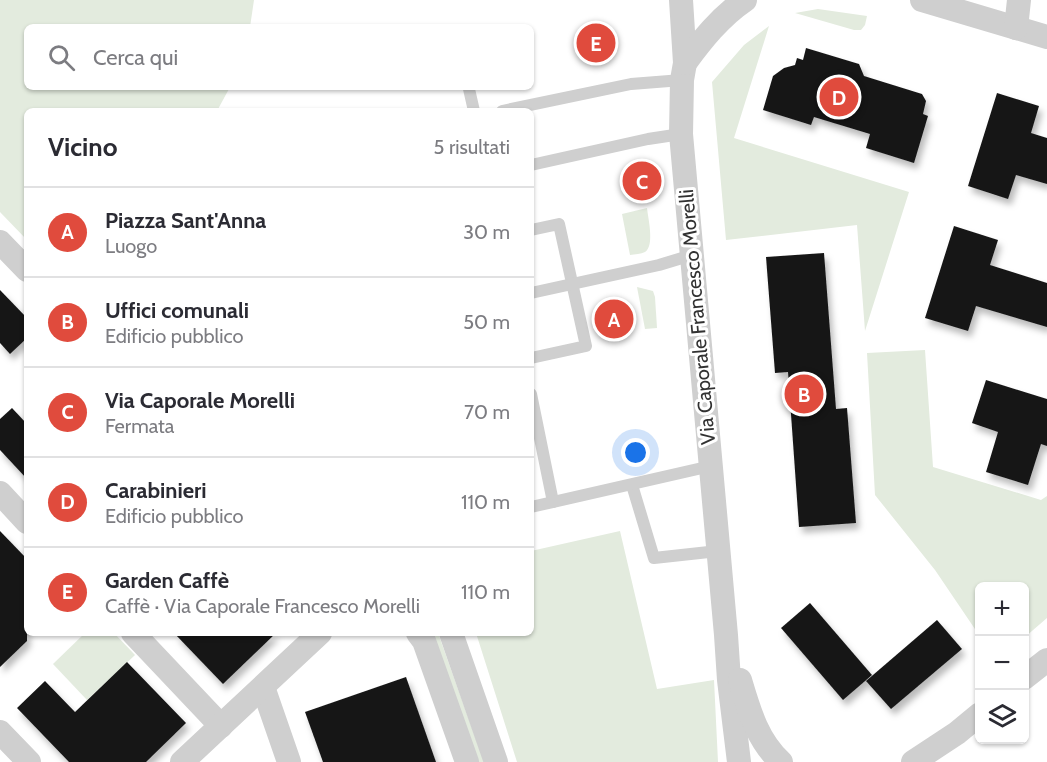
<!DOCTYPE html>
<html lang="it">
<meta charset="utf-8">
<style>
:root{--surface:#fff;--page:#f7f7f7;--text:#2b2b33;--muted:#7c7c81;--line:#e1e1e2;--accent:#e04b3d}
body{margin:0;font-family:Cabin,sans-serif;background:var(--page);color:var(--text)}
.controls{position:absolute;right:18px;bottom:18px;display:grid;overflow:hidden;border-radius:9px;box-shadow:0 2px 4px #0004}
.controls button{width:54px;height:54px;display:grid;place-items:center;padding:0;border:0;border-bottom:2px solid var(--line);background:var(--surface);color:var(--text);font:30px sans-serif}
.you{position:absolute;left:636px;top:453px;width:21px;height:21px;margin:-15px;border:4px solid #fff;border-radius:50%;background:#1a73e8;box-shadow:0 0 0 9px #1a73e833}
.badge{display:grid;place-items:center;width:39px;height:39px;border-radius:50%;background:var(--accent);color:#fff;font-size:20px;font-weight:700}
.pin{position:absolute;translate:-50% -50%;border:3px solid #fff;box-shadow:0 2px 6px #0006}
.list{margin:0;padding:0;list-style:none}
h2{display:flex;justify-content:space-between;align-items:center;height:78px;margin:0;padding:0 24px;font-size:26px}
h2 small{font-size:20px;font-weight:400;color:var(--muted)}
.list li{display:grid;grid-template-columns:39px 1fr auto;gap:18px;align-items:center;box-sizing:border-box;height:90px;padding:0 24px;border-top:2px solid var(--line)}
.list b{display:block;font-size:22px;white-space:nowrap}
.list p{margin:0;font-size:20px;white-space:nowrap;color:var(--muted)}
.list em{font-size:20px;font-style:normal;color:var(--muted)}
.icon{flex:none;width:33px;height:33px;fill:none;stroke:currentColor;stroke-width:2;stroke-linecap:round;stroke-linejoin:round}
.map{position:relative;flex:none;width:1047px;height:762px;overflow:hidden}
.search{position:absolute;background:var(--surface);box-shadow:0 2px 4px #0004;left:24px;top:24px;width:510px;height:66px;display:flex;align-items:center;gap:15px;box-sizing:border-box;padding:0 21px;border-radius:9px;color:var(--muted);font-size:22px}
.panel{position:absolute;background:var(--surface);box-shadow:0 2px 4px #0004;left:24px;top:108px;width:510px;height:528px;border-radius:9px}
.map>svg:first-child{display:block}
.green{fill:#e3ebde}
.building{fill:#191919;filter:url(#shadow)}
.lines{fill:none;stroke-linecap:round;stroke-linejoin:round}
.service{stroke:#cfcfcf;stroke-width:12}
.minor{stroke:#cfcfcf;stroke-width:24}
.labels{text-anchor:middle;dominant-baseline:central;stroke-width:6;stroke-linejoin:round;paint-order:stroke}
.street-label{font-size:20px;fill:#323232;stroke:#fff}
</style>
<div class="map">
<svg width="1047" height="762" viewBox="0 0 1047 762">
<defs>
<filter id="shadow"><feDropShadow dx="3.5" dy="6" stdDeviation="3" flood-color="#0004"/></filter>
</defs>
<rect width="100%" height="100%" fill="#fff"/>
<!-- green -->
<g class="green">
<path d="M0,0H254L250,27H27V87H230L217,111H27V240L0,212Z"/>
<path d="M818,9L867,16L865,25L861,30H854L795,13Z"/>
<path d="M769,26L734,138L909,192L865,331L857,225L726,240L712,82L744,45Z"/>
<path d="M647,208C648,218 655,246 645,252C641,254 635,254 630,255L622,214Z"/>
<path d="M637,287L653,291L655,297L657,328L645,329Z"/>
<path d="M925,350L933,467L1041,500L1047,496V618L1025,637L1024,586H980L979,635L935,570L875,495L867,353Z"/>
<path d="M620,531L657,689L714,680L718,762H517L476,633H531V551Z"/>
<path d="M85,633H114L135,655L87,700L53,664Z"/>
<path d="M430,633H438L484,762H477Z"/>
</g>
<!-- building -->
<g class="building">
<path d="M806,48L859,64L864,76L922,94L926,101L923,114L928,116L914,163L866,148L870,134L814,117L811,125L763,110L773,76L784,68L795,65L797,58L803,60Z"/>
<path d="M997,93L1039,106L1031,133L1047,138V184L1016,175L1008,199L968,186Z"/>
<path d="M954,226L998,240L990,265L1047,283V327L976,306L968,331L925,318Z"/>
<path d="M824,253L836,409L847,408L856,523L799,527L788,372L775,373L766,257Z"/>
<path d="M0,290L27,318V338L10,354L0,343Z"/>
<path d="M986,380L1047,399V446L1041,444L1028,485L986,472L998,432L972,423Z"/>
<path d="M12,408L27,424V479L0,450V419Z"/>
<path d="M0,531L27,559V641L0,667Z"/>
<path d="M810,603L872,675L843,700L781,628Z"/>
<path d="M937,620L962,649L891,709L866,681Z"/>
<path d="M174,633H276L223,684Z"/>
<path d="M127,662L186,723L146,762H69L17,708L45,681L75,712Z"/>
<path d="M406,677L436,762H323L305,712Z"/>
</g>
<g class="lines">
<!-- service -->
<g class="service">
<path d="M469,89L474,111"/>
<path d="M502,111L631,84L682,80"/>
<path d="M531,165L648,139L681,134"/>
<path d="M531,230L559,224L586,346L531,358"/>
<path d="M531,293L659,265L692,255"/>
<path d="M531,394L553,502"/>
<path d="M632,485L654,558L718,551"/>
<path d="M531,507L711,466"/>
</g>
<!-- minor -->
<g class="minor">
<path d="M681,0L685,63L682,80L681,134L726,635L729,680L739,762"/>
<path d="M922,0L1047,37"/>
<path d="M1016,28L1019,0"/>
<path d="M685,63C702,40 720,17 745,0"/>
<path d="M0,242L27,270"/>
<path d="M0,493L27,522"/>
<path d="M133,633L221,726"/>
<path d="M418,633L424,641L467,762"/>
<path d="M451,633L496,762"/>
<path d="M1024,678L1047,660"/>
<path d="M740,680C749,710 757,740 781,762"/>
<path d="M263,687L289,762"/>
<path d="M0,732L29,762"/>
<path d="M182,762L320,633"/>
<path d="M913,762L957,733L980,714"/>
</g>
</g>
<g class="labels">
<!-- street labels -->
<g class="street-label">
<text transform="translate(697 317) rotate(-95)">Via Caporale Francesco Morelli</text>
</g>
</g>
</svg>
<div class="controls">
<button>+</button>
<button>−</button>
<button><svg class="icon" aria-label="layers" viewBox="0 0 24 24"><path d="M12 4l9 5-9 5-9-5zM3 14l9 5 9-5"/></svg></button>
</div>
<div class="you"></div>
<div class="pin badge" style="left:614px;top:319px">A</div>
<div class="pin badge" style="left:804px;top:394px">B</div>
<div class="pin badge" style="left:642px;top:181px">C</div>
<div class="pin badge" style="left:839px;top:97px">D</div>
<div class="pin badge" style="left:596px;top:43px">E</div>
<div class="search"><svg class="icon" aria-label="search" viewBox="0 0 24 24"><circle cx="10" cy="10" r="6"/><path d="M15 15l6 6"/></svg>Cerca qui</div>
<section class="panel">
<h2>Vicino<small>5 risultati</small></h2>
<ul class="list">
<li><span class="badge">A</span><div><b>Piazza Sant'Anna</b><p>Luogo</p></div><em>30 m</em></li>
<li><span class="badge">B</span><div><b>Uffici comunali</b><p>Edificio pubblico</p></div><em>50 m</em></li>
<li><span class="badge">C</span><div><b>Via Caporale Morelli</b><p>Fermata</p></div><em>70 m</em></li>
<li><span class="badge">D</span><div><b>Carabinieri</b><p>Edificio pubblico</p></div><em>110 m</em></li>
<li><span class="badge">E</span><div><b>Garden Caffè</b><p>Caffè · Via Caporale Francesco Morelli</p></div><em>110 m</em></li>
</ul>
</section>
</div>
